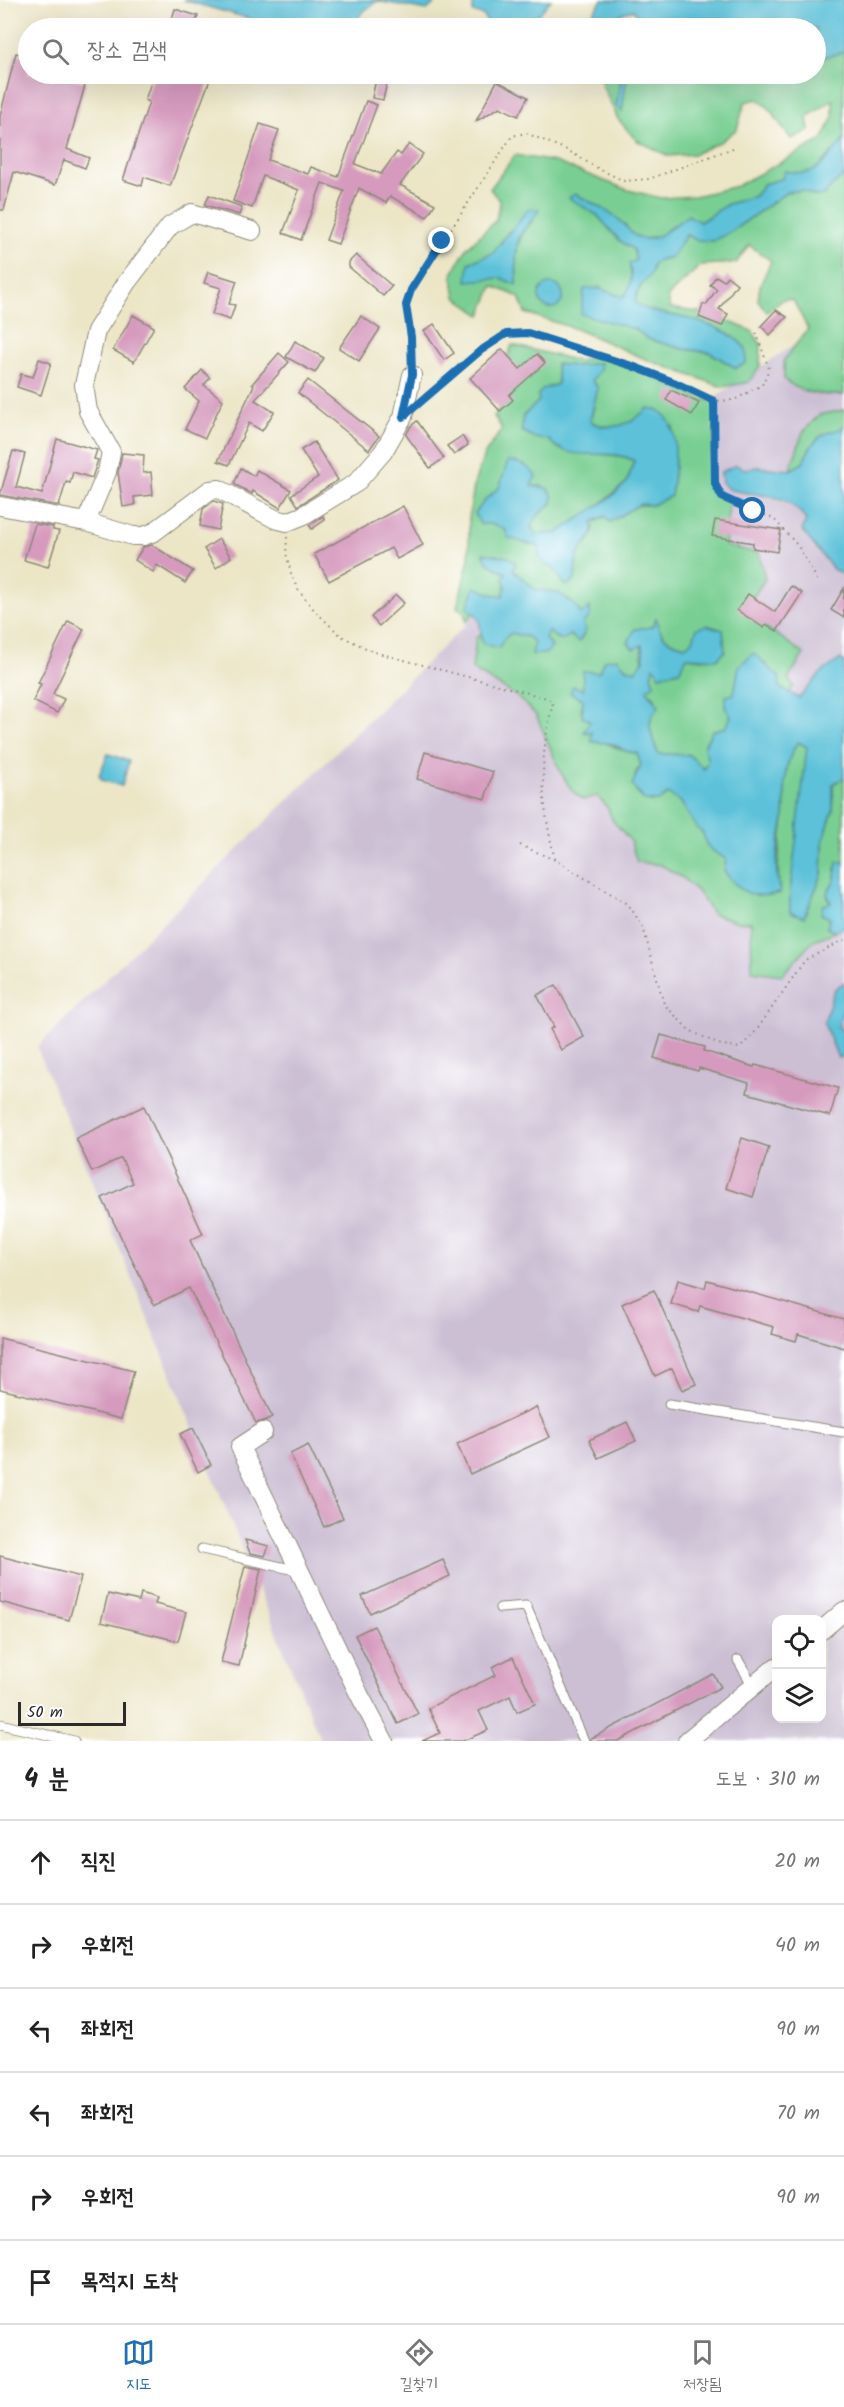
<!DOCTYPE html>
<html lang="ko">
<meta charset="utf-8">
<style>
:root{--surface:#fff;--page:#f2f2f2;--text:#222;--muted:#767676;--line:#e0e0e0;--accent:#1f6fb2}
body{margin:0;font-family:Kalam,"Poor Story",sans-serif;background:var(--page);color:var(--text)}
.controls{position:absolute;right:18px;bottom:18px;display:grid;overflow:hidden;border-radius:12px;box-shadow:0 6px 24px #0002}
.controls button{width:54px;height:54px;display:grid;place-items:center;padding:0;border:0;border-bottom:2px solid var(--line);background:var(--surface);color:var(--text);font:30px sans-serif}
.scale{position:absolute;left:18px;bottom:15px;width:108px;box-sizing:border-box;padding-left:6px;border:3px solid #2b2b2b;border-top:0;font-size:16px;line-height:21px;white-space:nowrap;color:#2b2b2b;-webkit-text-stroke:4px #fff;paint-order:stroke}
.stop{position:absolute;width:18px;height:18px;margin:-14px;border:4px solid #1f6fb2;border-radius:50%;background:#fff}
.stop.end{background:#1f6fb2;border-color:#fff;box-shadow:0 2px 6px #0008}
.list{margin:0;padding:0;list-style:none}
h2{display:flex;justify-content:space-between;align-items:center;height:78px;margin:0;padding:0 24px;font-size:26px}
h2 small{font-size:20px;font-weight:400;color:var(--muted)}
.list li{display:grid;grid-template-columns:39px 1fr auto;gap:18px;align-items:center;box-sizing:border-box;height:84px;padding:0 24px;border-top:2px solid var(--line)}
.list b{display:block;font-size:22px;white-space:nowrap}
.list em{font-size:20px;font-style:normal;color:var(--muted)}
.icon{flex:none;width:33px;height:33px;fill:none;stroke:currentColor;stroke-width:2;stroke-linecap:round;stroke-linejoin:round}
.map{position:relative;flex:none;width:844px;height:1741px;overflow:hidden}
.search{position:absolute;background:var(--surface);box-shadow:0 6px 24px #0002;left:18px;right:18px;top:18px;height:66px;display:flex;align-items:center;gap:15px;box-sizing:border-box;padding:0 21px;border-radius:33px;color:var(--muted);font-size:22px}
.sheet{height:582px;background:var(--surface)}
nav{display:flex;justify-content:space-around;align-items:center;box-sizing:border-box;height:84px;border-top:2px solid var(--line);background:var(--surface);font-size:16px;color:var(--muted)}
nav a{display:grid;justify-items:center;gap:3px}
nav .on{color:var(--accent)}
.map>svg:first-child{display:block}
.industrial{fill:#ccbfd4;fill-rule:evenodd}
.green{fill:#79cf93;stroke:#527d5f;stroke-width:1.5;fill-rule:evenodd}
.water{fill:#5bc1d9;stroke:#437682;stroke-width:1.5}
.building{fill:#d59abd}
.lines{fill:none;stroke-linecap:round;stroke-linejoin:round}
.service-casing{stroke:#8c8879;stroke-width:11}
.minor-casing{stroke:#8c8879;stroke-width:20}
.path{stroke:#8c8879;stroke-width:2;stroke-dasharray:1.5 4.5;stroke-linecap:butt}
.service{stroke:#fff;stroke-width:9}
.minor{stroke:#fff;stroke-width:18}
.route{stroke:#1f6fb2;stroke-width:8}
</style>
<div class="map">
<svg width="844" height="1741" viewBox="0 0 844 1741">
<rect width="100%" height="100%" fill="#fff"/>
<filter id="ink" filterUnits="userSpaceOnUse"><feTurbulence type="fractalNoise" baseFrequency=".0167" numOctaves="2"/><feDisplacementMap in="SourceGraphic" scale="12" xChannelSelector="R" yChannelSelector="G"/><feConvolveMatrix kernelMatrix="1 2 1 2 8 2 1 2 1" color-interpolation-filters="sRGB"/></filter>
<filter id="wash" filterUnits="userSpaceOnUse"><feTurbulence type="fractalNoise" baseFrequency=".008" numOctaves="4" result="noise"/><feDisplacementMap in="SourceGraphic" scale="24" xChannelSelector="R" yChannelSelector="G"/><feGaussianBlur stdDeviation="1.35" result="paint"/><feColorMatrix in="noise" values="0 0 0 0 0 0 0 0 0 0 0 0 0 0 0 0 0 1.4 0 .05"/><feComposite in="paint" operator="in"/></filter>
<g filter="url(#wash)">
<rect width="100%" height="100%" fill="#ece6c7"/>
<!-- industrial -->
<path class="industrial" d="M844,312V426L790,470L758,467L745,469L736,465L738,492L756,493L797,506L833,569L844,576V1741H321L37,1047L660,433ZM776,1620H822V1718H776Z"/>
<!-- green -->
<g class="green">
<path d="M669,22L700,28H658Z"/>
<path d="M844,52V140L815,170L764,184L756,196L728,204L700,222L672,225L661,235L644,239L629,233L623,224L614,217L575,194L570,198L597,215L620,241L633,249L636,260L632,274L631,285L624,298L612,295L599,287L618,324L635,329L648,339L683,349L709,352L736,368L729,334L679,317L643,309L635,302C637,289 642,283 651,274L653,264L661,259L672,257L686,235L697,240L732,231L787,192L802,190L814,196L823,195L844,175V395C822,395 801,395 784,379V360L808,329L793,300L784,299L767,312L758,300L760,286L771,261L749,245L736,263L701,265L668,296L670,308L711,314L752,331L761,344L760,366L749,382L723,387L650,361L576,329L525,313L519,297L493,286L481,315L456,297L452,274L467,248L496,220L500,201L490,189L515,155L555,162L628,190L661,198L695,196L737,186L822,140L833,118V100L807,117L809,131L791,139L768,107L757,99L745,102L737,129L720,142L694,154L668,156L636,140L618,119L597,74H622L616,106L622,110L627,74H779L787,76L788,74H816V63L824,57ZM534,219C512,243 516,254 517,284L501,278H490L469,263L493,253L509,231Z"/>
<path d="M512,345L579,361L598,355L640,370L699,398L719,402L709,478L714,491L729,501L725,546L759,553L765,579L744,611L804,654L788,679L794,686L788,694L780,688L778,676L770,671L764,662L739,666L734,694L725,707L731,716L726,727L712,731L704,746L708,760L704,769L689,755L658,754L649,726L655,698L647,690L654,666L660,675L679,671L687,657L703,659L724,651L722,641L693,640L685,646C667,641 661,639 656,620C652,627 643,637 642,645C640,658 648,660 635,671L625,667L617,658C599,672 584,688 581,711L590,721L585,732C595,732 597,739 606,743C615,747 625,752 637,753L641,765L635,773L636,792L645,801L652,802L668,794L681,802L696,827L703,833L707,844L712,850L780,893C775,862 781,848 784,819C786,792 781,765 798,742L808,747L790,892L804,916L822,874L823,842L833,810V784L842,778L844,780V862H837L835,879L827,894C832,906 831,916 827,928L835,932L814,940L782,975L752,971L751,922H738L713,914L697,891L683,878L661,865L637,862L630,840L613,821L607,807L597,796L583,800L572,791L561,773L536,715L516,696L472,669L476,638L480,635L483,644L504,639L511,633L528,637L534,642L545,639L548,630L555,637L563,640L570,635L579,641L582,623L589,608L580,615L557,593L536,590L513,570L489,564L506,573L504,596L491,594L466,622L464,612L457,607L469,559V516L475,481L484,455L502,429L494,416L504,402L498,384ZM600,363L592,380L594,407L590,421C605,430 625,428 638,417L673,427L675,469L652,505C632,503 610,513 593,523C597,539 583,542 578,556C575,563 576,572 575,579L566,585L540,547L508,538L505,529L491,524L486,499L499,488L505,474L530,486H542L552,503L538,515L531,526L535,534L557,533L593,510L627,482L634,461C608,447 569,464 549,439L535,438L523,416L539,401L543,389L558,384L556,364L575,366Z"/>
<path d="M844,410V426C838,432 834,430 827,433C815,438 807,452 803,463L790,470L803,432L819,415Z"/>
</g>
<!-- water -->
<g class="water">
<path d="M183,0H439L427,10L377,1L363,12L350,28H283Z"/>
<path d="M466,0H551L527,28H490L484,16L473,12V2Z"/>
<path d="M602,0H844V52L824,57L816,63V28H700L669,22L658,28H634L637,16L633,10L621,14L614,28H591L593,13Z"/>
<path d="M622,74H627L622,111L616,106Z"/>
<path d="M844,140V175L823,195L814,196L802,190L787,192L732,231L713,241L697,240L686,235L672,257L661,259L653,264L651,274C642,283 637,289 635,302C648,313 664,313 680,317C703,322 732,330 746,349V363L736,368L709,352L683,349L648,339L635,329L581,314L584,289C605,286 605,293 624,297C631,285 633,278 629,264L636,260L633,249L620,241L597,215L569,198L575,194C590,202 610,211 623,223C629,230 634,238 644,239C660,240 676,223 688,215L700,222L728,204L755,196L764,184L782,179L785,171C820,178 822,163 844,140Z"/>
<path d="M528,209H539C535,219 528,223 522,232C513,247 517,268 517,285L501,278L467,281L469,263L493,253Z"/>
<circle cx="551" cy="296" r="12"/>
<path d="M600,363V370L592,380L598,388L590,421C611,434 633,423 648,408C652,409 659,410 662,413C682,428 674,474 671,496L652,505L640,504L610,522L605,516L593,522C596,539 583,542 578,555C575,563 576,572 575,580L566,586L552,567L544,565L538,554L540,547L508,538L505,529L491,524H480L475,513L486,499L499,488L508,461C521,463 528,465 536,476L531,486L547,488L553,496L552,503L538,515L531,526L535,534L557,533L610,498L627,482L634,461C608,445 571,466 549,440L535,438L522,431L523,416L539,401L538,395L543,389L558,384L556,364L575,366Z"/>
<path d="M844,426V576L833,569L802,530L806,520C786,489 759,498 728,489L722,482L721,472L736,465L745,469L758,467L790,470L803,463C807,452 815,438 827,433C834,430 838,432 844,426Z"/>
<path d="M483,553L508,557L516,563L513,570L536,590L557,592L566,598L577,607L580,614L590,607V617L583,623L586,630L579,642L570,635L563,640L555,637L548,631L545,639L552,647L545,654H532L534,642L528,637L511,633L504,639L499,648L483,644C478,627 485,619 467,608L475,587L491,594L503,596L506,586L503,579L506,573L489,564Z"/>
<path d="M656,618C661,638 666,641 685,646L693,640L697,628L707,625L723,630L725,651L717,659L687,657L679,671L660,675L654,667L651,675L654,684L647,690L659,706C643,723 652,734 658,754L689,755L704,769L708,760L704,747L712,731L726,727L731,716L725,707L726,696L734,694L739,666L754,653C763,661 769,670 779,676L780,688L799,698L822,672L841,659L844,662V780L842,779L833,784V810L823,842L822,874L804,917L790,912V892L807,747L798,742C781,765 786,792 784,819C782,830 780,840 778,851C775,865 777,879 780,893C753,900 740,893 724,871L726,859L711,850L706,844L703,833L696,827L681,802L668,794L658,801H645L632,785L641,765L637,753C621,752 623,748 612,744C606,741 598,744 591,741L592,732H584L590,721L582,716L583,699L570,693L573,686L583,690V671L599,672L604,660L617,658L625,667L635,671L644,660L642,645L633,649L628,642L635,629L652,627Z"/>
<path d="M108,754L129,761L122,786L102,780L99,775Z"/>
<path d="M837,862H844V927L835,932L827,928L830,918L821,914L823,905L831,903L827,894L835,879Z"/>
<path d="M844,982V1009L838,1027L844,1031V1056L838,1058L824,1023L834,990Z"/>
</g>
<g id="blocks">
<!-- building -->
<g class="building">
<path d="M175,9L198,16L194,28H169Z"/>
<path d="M16,53L28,56V74H57L86,82L67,149L89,158L85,168L64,160L55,185L14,172L4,210H0V116Z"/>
<path d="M154,74H212L170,186L144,177L142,186L123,180L149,102L145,100Z"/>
<path d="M377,74H389L383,100L372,98Z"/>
<path d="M497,81L528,97L518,116L500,107L476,121Z"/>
<path d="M366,101L377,105L355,164L381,174L397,152L401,155L409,144L423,154L400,185L435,204L427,217L390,196L386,203L359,188L338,244L326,240L344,191L322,183L301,240L283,233L299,190L263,176L252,208L233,201L260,124L279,130L268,160L308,174L311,167L338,177Z"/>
<path d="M209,195L242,207L239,215L205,205Z"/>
<path d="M356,255L392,286L383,296L349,267V262Z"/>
<path d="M208,272L237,281L229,304L235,305L230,320L212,314L221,288L204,283Z"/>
<path d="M716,276L724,281L727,276L737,284L719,309L728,314L722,326L699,317L703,304L706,305L717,289L710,285Z"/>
<path d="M776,310L787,317L770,335L761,326Z"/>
<path d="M133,315L154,327L134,362L113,350Z"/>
<path d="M361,316L380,329L359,361L339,348Z"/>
<path d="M434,324L454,353L444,360L424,331Z"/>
<path d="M295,341L324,358L315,373L286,357Z"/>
<path d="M502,349L520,369L537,354L545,363L509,395L513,400L500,411L470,378Z"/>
<path d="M279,353L289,362L255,400L274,412L262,431L249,423L229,465L218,461L254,385L252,384Z"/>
<path d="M39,359L51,363L41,395L17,387L21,374L33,377Z"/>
<path d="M202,370L210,378L204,385L223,400L205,438L185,429L199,401L185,389Z"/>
<path d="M308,380L379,436L369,450L298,393Z"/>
<path d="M671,390L699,403L692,415L666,400Z"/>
<path d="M417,421L444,458L430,468L406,435L411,426Z"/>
<path d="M462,436L468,445L454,455L447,446Z"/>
<path d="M57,439L97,450L94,459L98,460L92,478L73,472L70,483L66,482L59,506L0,495L13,451L25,454L16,487L42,494Z"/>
<path d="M314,442L338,480L298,506L291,495L318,477L301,450Z"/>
<path d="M122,453L144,455L143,473L151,472L153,495L134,497L135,505L123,507L118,472Z"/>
<path d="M241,468L254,476L257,470L291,490L280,508L253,491L252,494L234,484Z"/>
<path d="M214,501L223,504L218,530L200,526L203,509Z"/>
<path d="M403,506L423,545L397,559L391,548L329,581L314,554Z"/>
<path d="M323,516L325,520L312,529L309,525Z"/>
<path d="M715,520L781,530L777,552L753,548V543L712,536Z"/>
<path d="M35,524L53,527V530L59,531L48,567L24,560Z"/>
<path d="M219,539L231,557L216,568L204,549Z"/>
<path d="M152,545L193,571L185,583L157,565L153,572L135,560L143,547Z"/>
<path d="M791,586L802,593L777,631L766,624L764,628L737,610L748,594L775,612Z"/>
<path d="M844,588V618L831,610Z"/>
<path d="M396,595L404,603L379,626L371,617Z"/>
<path d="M68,621L84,629L53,694L64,699L57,713L33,701L41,684L38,683Z"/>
<path d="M425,752L493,772L485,799L417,779Z"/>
<path d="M556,985L584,1037L561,1050L550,1029L554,1027L537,995Z"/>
<path d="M661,1035L705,1047L704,1051L754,1067L755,1065L838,1088L830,1116L747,1093L749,1083L699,1068L698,1071L654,1058Z"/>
<path d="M144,1106L203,1234L190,1240L272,1417L264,1421L256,1423L189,1288L154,1305L102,1198L133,1183L121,1158L92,1172L76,1138Z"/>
<path d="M742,1138L769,1147L753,1197L726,1188Z"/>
<path d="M678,1280L705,1288L707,1280L844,1319V1348L798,1334L796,1341L772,1334L774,1327L700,1306L698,1312L671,1304Z"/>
<path d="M654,1290L696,1384L682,1390L672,1368L655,1376L622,1304Z"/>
<path d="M0,1338L134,1371L121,1419L0,1389Z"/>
<path d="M536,1407L550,1437L470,1474L457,1444Z"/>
<path d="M627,1422L636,1441L598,1458L589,1440Z"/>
<path d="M193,1428L211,1465L198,1472L180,1434Z"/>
<path d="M308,1445L343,1518L324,1527L290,1454Z"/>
<path d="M245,1540L269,1546L265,1556L250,1553Z"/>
<path d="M0,1556L81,1577L69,1620L0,1602Z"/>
<path d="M443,1560L450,1576L370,1613L362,1596Z"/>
<path d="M245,1566L261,1569L239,1666L221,1662Z"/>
<path d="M141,1593L157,1598L155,1604L186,1612L178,1641L101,1622L108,1594L139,1601Z"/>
<path d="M374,1626L418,1714L398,1724L355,1635Z"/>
<path d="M513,1657L535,1704L517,1712L510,1696L479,1711L488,1730L463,1741H422L440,1733L428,1708L496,1675L492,1667Z"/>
<path d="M713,1674L721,1687L618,1741H591L590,1739Z"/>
</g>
</g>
</g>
<g filter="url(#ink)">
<use href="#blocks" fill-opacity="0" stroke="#8c8879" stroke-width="1.5"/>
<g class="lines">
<defs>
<g id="service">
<path d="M669,1404L844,1432"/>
<path d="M202,1549L299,1571"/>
<path d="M500,1608L526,1606L584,1741"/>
<path d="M738,1660L753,1686"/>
<path d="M0,1724L74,1741"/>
</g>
<g id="minor">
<path d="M0,506L86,522L133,536H144L154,532L210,490L219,489L275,519L287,522L302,516L356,483L383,452L403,417L412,375"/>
<path d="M86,522L107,472L111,452L88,411L84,385L96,331L127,282L170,226L192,213L252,231"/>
<path d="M263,1432L240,1447L359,1694L384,1741"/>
<path d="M822,1630L844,1611"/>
<path d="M687,1741L776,1667"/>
</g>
</defs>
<!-- service casing -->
<use href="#service" class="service-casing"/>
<!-- minor casing -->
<use href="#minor" class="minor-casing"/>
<!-- path -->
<g class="path">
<path d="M411,360L406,305L411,290L512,136L526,133L567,150L599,169L624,181L649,179L733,148"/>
<path d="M424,400L480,351L506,334L528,333L632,366L676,383L714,401L734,400L762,385L769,369L756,332"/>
<path d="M714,401L715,484L722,497L774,519L798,546L818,581"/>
<path d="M287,537L286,553L291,573L299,591L315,611L341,636L374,652L547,698L553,703C538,764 541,800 555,860"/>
<path d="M520,845L555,860L628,904L643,927L664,1004L689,1030L718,1044L740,1048L756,1031L805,960L844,940"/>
</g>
<!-- service -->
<use href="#service" class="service"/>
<!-- minor -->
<use href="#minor" class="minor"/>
</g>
</g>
<g class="lines" filter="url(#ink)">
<!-- route -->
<path class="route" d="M442,241L411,290L406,305L411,337L412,375L403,417L480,351L506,334L528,333L632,366L676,383L714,401L715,484L722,497L753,511"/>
</g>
</svg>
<div class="controls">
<button><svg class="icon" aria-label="locate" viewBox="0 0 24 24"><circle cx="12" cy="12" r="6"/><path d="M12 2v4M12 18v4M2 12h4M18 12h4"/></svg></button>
<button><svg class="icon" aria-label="layers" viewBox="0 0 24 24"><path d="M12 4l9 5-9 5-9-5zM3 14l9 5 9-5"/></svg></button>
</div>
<div class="scale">50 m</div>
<div class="stop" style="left:753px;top:511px"></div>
<div class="stop end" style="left:442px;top:241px"></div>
<div class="search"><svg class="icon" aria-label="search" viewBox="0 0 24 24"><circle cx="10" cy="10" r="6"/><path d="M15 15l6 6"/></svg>장소 검색</div>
</div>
<section class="sheet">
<h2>4 분<small>도보 · 310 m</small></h2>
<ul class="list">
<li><svg class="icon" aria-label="ahead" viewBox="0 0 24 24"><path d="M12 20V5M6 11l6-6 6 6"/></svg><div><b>직진</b></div><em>20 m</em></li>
<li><svg class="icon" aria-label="right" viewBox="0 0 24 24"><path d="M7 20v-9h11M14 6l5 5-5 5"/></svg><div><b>우회전</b></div><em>40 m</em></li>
<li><svg class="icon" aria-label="left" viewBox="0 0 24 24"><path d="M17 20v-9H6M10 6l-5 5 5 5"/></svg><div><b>좌회전</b></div><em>90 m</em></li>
<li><svg class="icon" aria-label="left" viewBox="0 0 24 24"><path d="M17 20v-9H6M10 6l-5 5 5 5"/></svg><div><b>좌회전</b></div><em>70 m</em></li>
<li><svg class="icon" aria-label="right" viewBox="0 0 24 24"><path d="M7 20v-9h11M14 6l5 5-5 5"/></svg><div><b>우회전</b></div><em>90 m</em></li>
<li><svg class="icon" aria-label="arrive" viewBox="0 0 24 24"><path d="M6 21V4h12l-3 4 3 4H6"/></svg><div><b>목적지 도착</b></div></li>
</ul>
</section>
<nav>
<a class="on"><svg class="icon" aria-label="map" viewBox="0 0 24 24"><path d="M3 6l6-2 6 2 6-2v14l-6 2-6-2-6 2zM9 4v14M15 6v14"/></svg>지도</a>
<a><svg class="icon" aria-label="directions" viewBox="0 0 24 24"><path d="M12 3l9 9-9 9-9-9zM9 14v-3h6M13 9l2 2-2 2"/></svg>길찾기</a>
<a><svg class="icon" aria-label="saved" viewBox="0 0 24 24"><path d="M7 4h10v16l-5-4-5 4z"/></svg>저장됨</a>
</nav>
